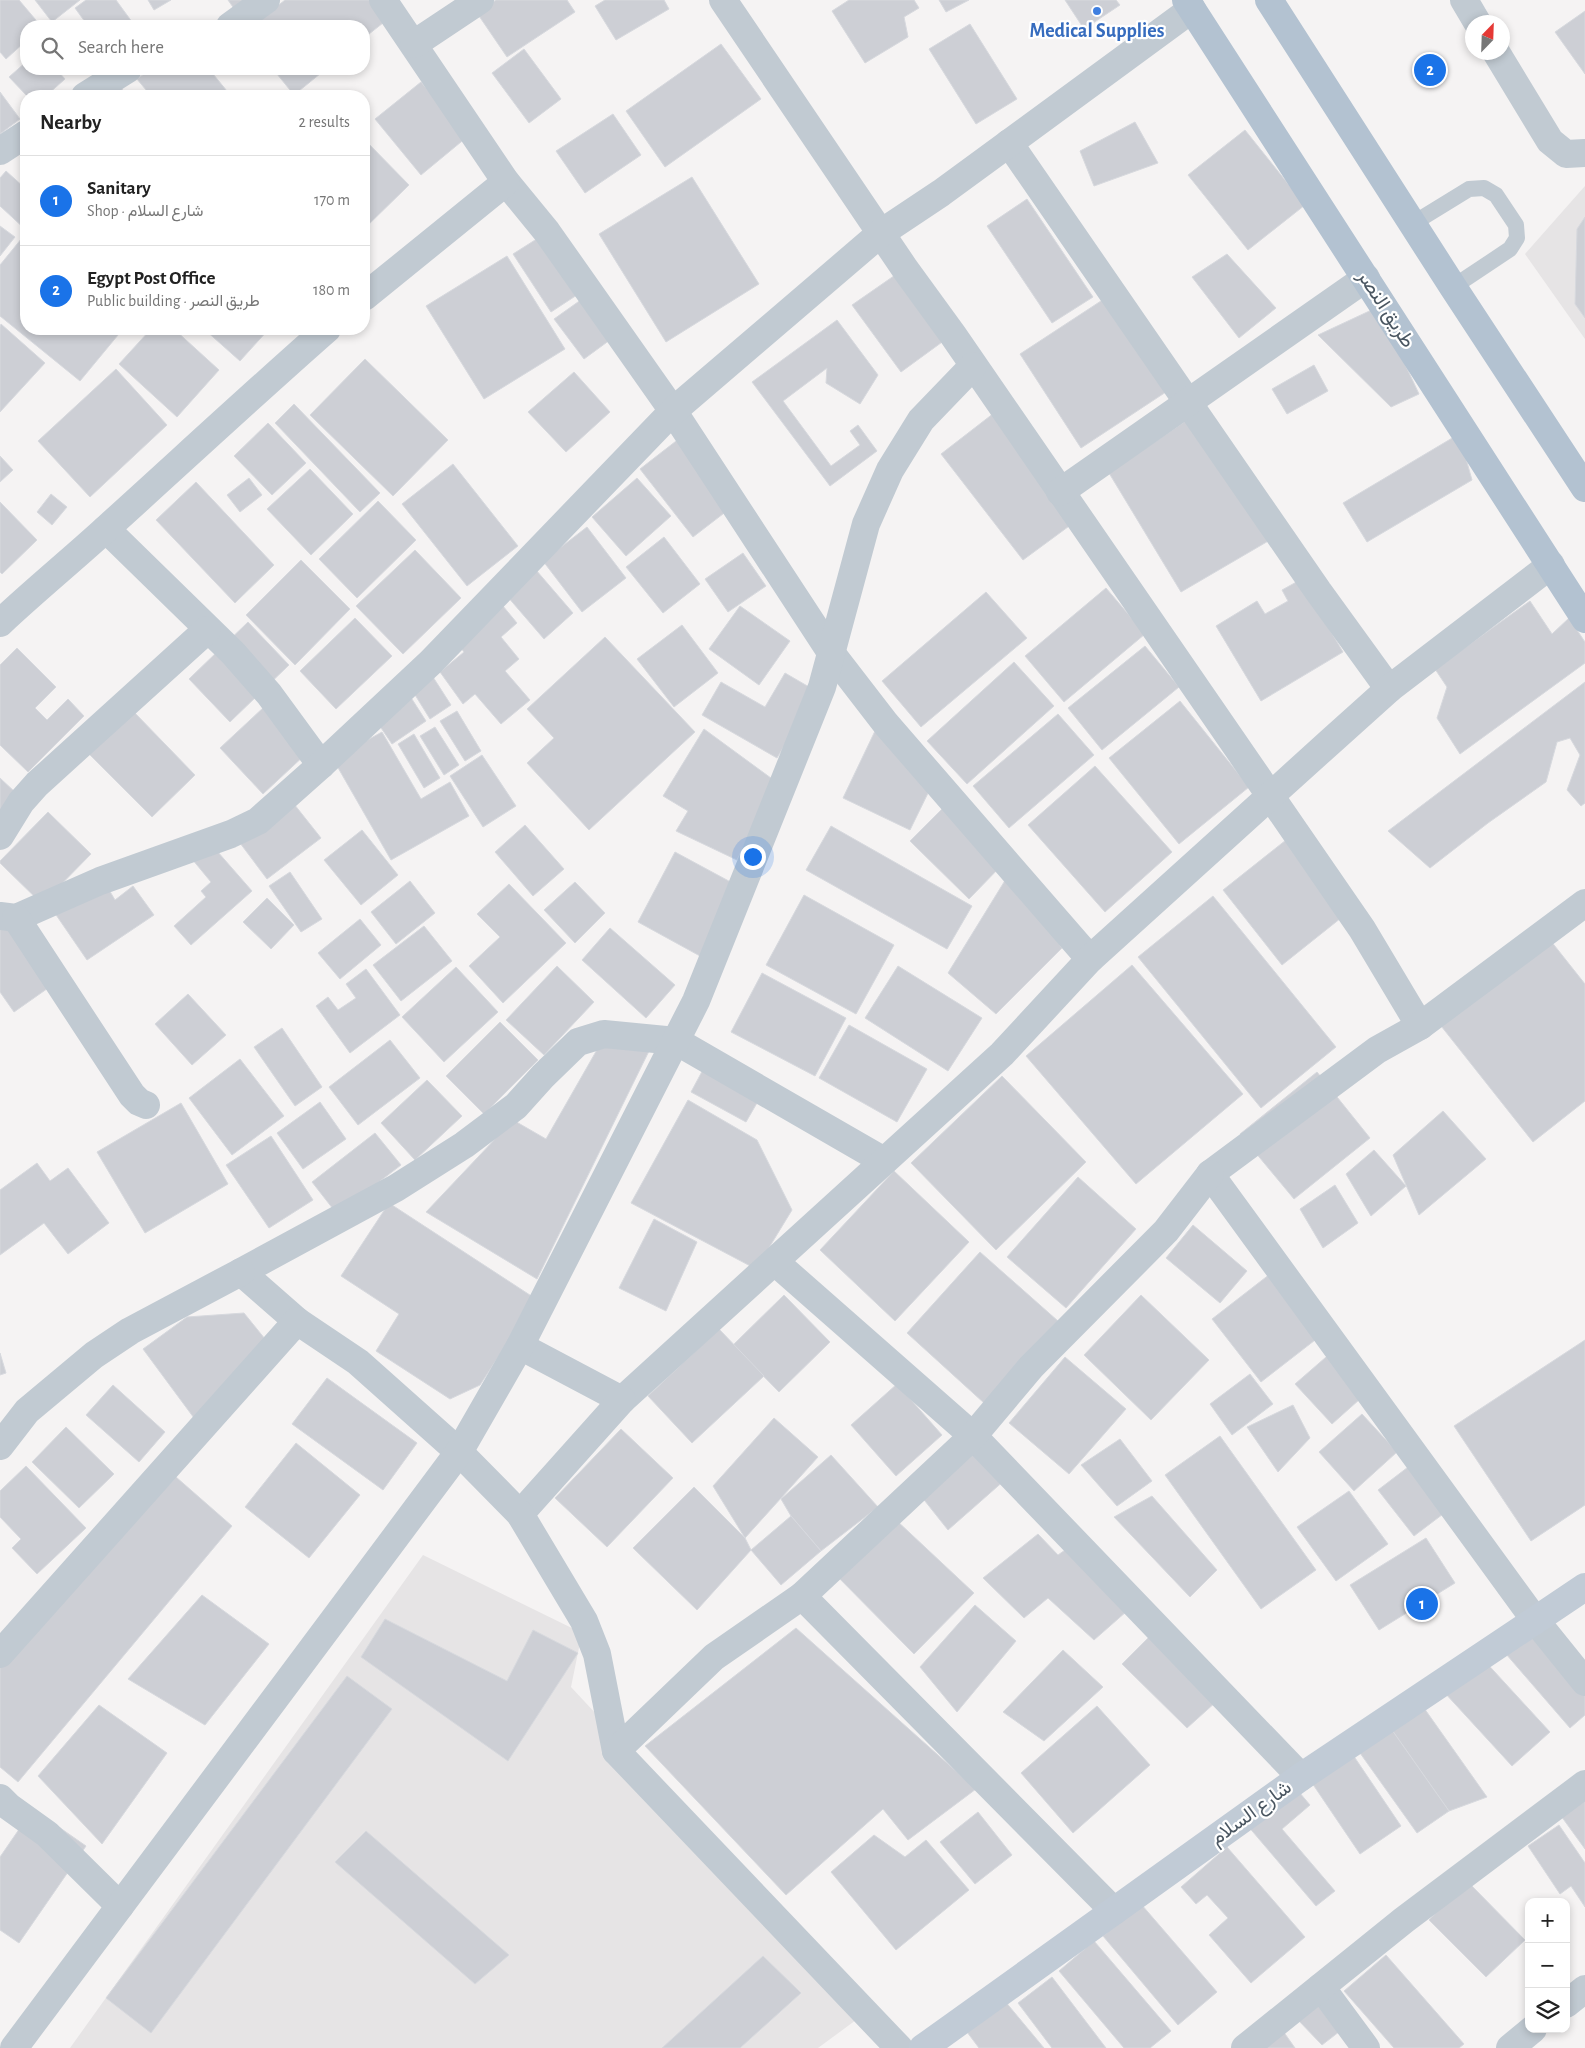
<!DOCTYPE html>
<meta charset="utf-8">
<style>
:root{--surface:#fff;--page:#f2f2f2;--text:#222;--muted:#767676;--line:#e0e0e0;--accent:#1a73e8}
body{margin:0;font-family:"Alegreya Sans",Vazirmatn,sans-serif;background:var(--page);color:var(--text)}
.controls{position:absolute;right:15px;bottom:15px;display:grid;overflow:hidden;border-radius:10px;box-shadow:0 2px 8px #0003}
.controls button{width:45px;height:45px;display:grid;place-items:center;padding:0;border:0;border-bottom:1px solid var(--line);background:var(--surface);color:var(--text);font:25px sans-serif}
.compass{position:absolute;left:1465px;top:15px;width:45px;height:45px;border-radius:50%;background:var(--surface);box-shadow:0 2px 8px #0003;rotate:23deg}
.you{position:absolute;left:752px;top:856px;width:18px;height:18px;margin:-12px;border:4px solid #fff;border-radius:50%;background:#1a73e8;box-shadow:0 0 0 8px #1a73e833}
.badge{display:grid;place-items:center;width:32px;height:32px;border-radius:50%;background:var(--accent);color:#fff;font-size:16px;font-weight:700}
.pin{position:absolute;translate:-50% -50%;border:2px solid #fff;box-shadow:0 1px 5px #0006}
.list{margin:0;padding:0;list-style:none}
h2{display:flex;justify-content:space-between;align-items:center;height:65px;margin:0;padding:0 20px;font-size:21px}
h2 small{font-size:16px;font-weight:400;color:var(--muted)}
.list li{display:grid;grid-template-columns:32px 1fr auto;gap:15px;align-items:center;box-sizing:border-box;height:90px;padding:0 20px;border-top:1px solid var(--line)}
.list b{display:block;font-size:19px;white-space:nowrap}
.list p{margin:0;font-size:16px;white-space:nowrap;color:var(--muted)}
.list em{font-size:16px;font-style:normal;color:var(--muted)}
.icon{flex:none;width:28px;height:28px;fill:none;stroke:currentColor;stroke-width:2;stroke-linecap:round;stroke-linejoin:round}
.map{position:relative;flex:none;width:1585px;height:2048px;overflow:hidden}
.search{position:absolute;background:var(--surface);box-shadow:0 2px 8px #0003;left:20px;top:20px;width:350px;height:55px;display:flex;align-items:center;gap:12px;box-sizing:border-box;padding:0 18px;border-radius:20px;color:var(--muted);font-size:19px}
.panel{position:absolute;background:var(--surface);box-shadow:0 2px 8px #0003;left:20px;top:90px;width:350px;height:245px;border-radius:20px}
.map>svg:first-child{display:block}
.education{fill:#e6e4e5}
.building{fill:#cdcfd5;stroke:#d7d9de}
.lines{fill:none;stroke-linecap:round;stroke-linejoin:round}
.lane{stroke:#c1cad2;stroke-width:16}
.street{stroke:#c1cad2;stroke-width:28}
.secondary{stroke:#c1cbd6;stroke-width:28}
.primary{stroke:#b3c2d1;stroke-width:28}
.shop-dot{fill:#3f7fe0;stroke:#fff;stroke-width:2}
.labels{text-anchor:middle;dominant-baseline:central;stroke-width:4.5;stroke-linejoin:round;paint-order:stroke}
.shop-label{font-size:20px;font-weight:bold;fill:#366cbe;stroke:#fff}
.street-label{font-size:20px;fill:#4a5661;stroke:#fff}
</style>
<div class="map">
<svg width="1585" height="2048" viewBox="0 0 1585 2048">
<rect width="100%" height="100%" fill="#f5f3f3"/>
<!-- education -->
<g class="education">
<path d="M1585,186V339L1525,254Z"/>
<path d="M423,1555L582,1633L571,1687L871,2009L818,2048H70Z"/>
</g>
<!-- building -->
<g class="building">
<path d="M0,0H19L41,26H26V41L6,59L0,52Z"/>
<path d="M35,0H80L52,22Z"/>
<path d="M86,0H116L135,26H88L75,8Z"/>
<path d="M148,0H171L154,10Z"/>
<path d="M228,0H249L235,10Z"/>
<path d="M285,0H372L388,19L364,38V26H252Z"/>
<path d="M496,0H567L575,12L507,57L477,13Z"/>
<path d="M605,0H664L669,9L616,40L595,6Z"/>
<path d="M849,0H914L919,8L904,17L908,37L865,63L832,11Z"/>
<path d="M939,0H969L946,12Z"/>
<path d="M1065,0H1116L1120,5L1084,29Z"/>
<path d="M1585,11V74L1555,32Z"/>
<path d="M970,24L1017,99L976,124L929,49Z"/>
<path d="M721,44L761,99L665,167L626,111Z"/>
<path d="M524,49L561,99L529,123L492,73Z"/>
<path d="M26,62V69H56L65,79L46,96H27L9,77Z"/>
<path d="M151,69H209L231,96H151L137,79Z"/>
<path d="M273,69H326L294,95Z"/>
<path d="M114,80L128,96H91Z"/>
<path d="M421,82L467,137L421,175L375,119Z"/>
<path d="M0,92L20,119L0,134Z"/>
<path d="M613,114L641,155L585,193L556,151Z"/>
<path d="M1135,122L1158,163L1094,186L1080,151Z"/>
<path d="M1245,130L1305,205L1248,250L1188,175Z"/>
<path d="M364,139L409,185L364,229Z"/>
<path d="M6,171L26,189V230L0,206V178Z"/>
<path d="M692,177L759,284L666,342L599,234Z"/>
<path d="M1027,199L1093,297L1052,323L987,226Z"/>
<path d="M1585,217V318L1575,304L1577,229Z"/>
<path d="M0,226L15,237L0,256Z"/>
<path d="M543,235L580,293L551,312L513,254Z"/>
<path d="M22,238L26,241V329H123L80,381L0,316V265Z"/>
<path d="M1227,254L1276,308L1239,338L1192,277Z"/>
<path d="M507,256L565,349L484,399L426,306Z"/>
<path d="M901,271L949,337L901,372L852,305Z"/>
<path d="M585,297L614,337L584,359L554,319Z"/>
<path d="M1104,299L1169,390L1081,448L1020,354Z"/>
<path d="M1378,307L1419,394L1391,407L1318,335Z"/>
<path d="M837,320L878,375L860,404L826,383L827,368L783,401L831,466L860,445L850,431L858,425L877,451L830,486L752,382Z"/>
<path d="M1,324L45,363L0,412V327Z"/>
<path d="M151,329H174L219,370L177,417L119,364Z"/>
<path d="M204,329H269L240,361Z"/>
<path d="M365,359L448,440L393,496L310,415Z"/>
<path d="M1314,365L1328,391L1287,414L1272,389Z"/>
<path d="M116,369L167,425L90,497L38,441Z"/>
<path d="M574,372L610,412L566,452L528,412Z"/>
<path d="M294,404L380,493L360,512L275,423Z"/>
<path d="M994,413L1076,521L1023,560L941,454Z"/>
<path d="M1193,416L1270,540L1181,592L1109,473Z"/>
<path d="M268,423L306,463L272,495L234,456Z"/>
<path d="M1459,434L1472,480L1367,542L1343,503Z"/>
<path d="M680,438L732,507L693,537L640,469Z"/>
<path d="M0,456L13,470L0,482Z"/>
<path d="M453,464L518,546L467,586L402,504Z"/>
<path d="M310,469L353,514L311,555L267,509Z"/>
<path d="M249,478L262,495L240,512L227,495Z"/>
<path d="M637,478L671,516L626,556L592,517Z"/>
<path d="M196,482L274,565L235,603L156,520Z"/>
<path d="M51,494L67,507L52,525L37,512Z"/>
<path d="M378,501L416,540L357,598L319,559Z"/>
<path d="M0,502L37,540L2,574L0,572Z"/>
<path d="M587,527L626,578L582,612L543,561Z"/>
<path d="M664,537L700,584L663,613L626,567Z"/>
<path d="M415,550L461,598L403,654L356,606Z"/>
<path d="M743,553L766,586L728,612L705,579Z"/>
<path d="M301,560L350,609L295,665L246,615Z"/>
<path d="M536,570L573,613L544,639L507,596Z"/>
<path d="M1300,580L1343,652L1261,701L1216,626L1257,601L1265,614L1288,601L1282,590Z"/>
<path d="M1106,588L1145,634L1064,702L1025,656Z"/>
<path d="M986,592L1027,638L921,727L882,681Z"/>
<path d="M498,600L517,623L501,637L519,659L505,671L530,700L501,724L475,694L463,704L440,672L464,652L453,638Z"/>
<path d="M1530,601L1552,634L1569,618L1585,642V663L1460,754L1437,718L1447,687L1435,669Z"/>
<path d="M740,606L790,641L759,685L709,649Z"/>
<path d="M355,618L392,656L336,709L300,671Z"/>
<path d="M248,622L289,665L230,722L189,679Z"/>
<path d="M682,625L718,673L674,707L637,659Z"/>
<path d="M605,637L695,732L589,830L527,763L554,738L527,709Z"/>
<path d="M1145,646L1179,687L1102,750L1068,708Z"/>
<path d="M17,648L56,687L35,708L47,720L68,699L84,716L28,772L0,745V665Z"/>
<path d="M1014,662L1054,706L967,784L927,741Z"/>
<path d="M785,673L816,691L777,758L702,715L721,682L765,707Z"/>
<path d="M433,677L451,705L430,719L412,690Z"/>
<path d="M1585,682V803L1581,806L1567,790L1580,755L1570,738L1557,742L1546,782L1488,823L1430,868L1388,831Z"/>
<path d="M410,696L426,721L392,744L375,719Z"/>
<path d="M1180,701L1249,787L1179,844L1109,758Z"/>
<path d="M264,707L307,753L263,794L220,748Z"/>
<path d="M133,711L195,775L152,817L89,754Z"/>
<path d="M457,711L481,751L465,761L440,721Z"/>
<path d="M1058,714L1094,755L1009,828L973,786Z"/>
<path d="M435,727L459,765L444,775L420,736Z"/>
<path d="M704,729L775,781L737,860L676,831L688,811L663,796Z"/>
<path d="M875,731L930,789L910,830L843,798Z"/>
<path d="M382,732L421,799L450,782L469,816L391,860L333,759Z"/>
<path d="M414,734L440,778L424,788L398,744Z"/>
<path d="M482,755L516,806L483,827L450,776Z"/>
<path d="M1095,766L1172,852L1105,912L1028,825Z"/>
<path d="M0,778L16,793L0,811Z"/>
<path d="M294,804L321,838L267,879L240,843Z"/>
<path d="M943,808L1001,866L969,899L910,841Z"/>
<path d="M48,812L91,854L42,904L0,863V861Z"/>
<path d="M525,825L564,869L533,896L495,852Z"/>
<path d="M831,826L972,906L947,949L806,870Z"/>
<path d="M362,830L398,875L361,905L324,860Z"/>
<path d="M1286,840L1346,914L1282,965L1223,890Z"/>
<path d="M210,843L252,891L191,945L174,926L206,897L201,891L211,882L192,859Z"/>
<path d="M675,852L738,886L700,956L638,922Z"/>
<path d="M290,872L322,919L301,932L269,886Z"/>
<path d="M1009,874L1062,948L996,1014L948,973Z"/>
<path d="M410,881L435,913L396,944L371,912Z"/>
<path d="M575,882L605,913L575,943L544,910Z"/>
<path d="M105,883L115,900L133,886L154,915L87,960L52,909Z"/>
<path d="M509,884L566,943L503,1003L469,966L500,937L477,914Z"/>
<path d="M804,895L894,945L856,1014L766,965Z"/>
<path d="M1213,896L1336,1047L1261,1108L1138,957Z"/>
<path d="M267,898L294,925L271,949L243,922Z"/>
<path d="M5,917L51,986L14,1012L0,992V921Z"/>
<path d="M360,919L381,945L340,979L318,953Z"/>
<path d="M424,926L452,961L401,1001L373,965Z"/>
<path d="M1539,926L1585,984V1101L1533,1142L1430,1012Z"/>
<path d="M610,928L675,985L646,1018L582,960Z"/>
<path d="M1132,965L1243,1094L1136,1184L1026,1056Z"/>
<path d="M557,966L594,1002L544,1055L506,1020Z"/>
<path d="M898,966L982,1018L948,1071L865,1018Z"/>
<path d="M456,967L498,1012L444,1062L402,1017Z"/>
<path d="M366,969L400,1015L350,1053L316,1006L328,997L338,1010L356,998L346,984Z"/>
<path d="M762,973L846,1018L815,1076L731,1032Z"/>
<path d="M188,994L226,1035L192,1065L155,1024Z"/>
<path d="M500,1022L538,1060L484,1114L446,1076Z"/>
<path d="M849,1025L927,1069L897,1122L819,1078Z"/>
<path d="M282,1028L322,1087L295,1106L254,1047Z"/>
<path d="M390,1040L420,1078L358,1125L329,1087Z"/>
<path d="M602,1041L651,1047L537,1279L426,1212L513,1120L546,1139Z"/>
<path d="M240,1059L284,1116L232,1155L189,1098Z"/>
<path d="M705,1066L761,1096L746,1122L691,1092Z"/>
<path d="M1317,1072L1370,1138L1294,1199L1240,1134Z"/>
<path d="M1002,1076L1086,1162L996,1250L911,1163Z"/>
<path d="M427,1080L462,1116L415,1160L381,1123Z"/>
<path d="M688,1100L757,1140L792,1210L756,1269L631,1203Z"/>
<path d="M320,1102L346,1139L303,1169L277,1133Z"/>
<path d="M181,1103L228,1184L145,1233L97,1152Z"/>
<path d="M1443,1111L1486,1159L1419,1215L1393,1155Z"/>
<path d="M375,1133L401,1165L337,1214L312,1182Z"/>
<path d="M271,1136L313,1200L269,1228L226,1165Z"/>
<path d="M1374,1150L1406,1186L1371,1216L1346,1174Z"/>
<path d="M37,1163L50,1181L68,1168L109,1223L68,1254L44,1223L0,1255V1190Z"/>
<path d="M894,1171L969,1242L895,1321L820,1250Z"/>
<path d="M1078,1177L1136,1229L1066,1308L1007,1257Z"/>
<path d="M1335,1185L1358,1223L1323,1248L1300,1209Z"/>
<path d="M389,1203L536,1299L480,1385L450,1399L376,1351L399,1314L341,1276Z"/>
<path d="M654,1219L697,1242L666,1311L619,1288Z"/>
<path d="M1193,1225L1247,1271L1220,1303L1166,1258Z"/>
<path d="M980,1252L1058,1321L984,1403L907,1333Z"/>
<path d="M1279,1267L1328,1330L1261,1382L1212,1319Z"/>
<path d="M784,1295L830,1342L779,1392L733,1345Z"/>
<path d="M1141,1295L1209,1360L1151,1420L1084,1355Z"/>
<path d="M244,1313L278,1355L194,1418L143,1349L187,1317Z"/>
<path d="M719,1329L764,1376L692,1443L648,1396Z"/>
<path d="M1585,1340V1505L1531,1541L1454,1426Z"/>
<path d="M1333,1351L1369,1391L1332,1424L1295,1384Z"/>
<path d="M0,1353L6,1373L0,1375Z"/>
<path d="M1065,1357L1126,1409L1069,1474L1009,1423Z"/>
<path d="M1250,1374L1273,1404L1232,1435L1210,1404Z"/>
<path d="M327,1378L417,1443L383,1490L292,1424Z"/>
<path d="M897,1384L942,1435L896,1476L851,1425Z"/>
<path d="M113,1385L165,1432L139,1462L86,1415Z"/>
<path d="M1293,1405L1310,1438L1278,1472L1247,1427Z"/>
<path d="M1362,1414L1397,1452L1354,1491L1319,1452Z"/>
<path d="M774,1418L818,1457L745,1538L713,1486Z"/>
<path d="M66,1427L114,1474L79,1508L32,1462Z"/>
<path d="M621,1429L673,1478L607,1547L555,1498Z"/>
<path d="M1220,1436L1316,1570L1261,1609L1165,1475Z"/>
<path d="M1120,1439L1152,1481L1117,1506L1081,1465Z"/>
<path d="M296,1443L360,1495L309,1558L245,1507Z"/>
<path d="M973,1446L1006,1479L948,1530L921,1496Z"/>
<path d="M831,1455L878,1507L821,1551L791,1516L781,1499Z"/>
<path d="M1416,1461L1451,1508L1414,1536L1378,1490Z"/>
<path d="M26,1466L86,1528L37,1574L12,1548L21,1539L0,1517V1491Z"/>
<path d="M176,1477L232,1526L18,1782L0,1767V1667Z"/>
<path d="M694,1487L745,1538L751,1550L697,1610L633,1548Z"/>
<path d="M1349,1491L1388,1544L1336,1581L1297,1527Z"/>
<path d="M1152,1496L1217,1570L1190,1597L1114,1517Z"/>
<path d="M791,1516L821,1551L781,1585L751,1550Z"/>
<path d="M895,1519L974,1593L914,1654L833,1572Z"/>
<path d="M1038,1534L1058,1555L1075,1543L1135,1604L1094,1640L1048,1598L1024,1618L983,1578Z"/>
<path d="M1426,1538L1455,1583L1379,1630L1350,1585Z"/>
<path d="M202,1595L269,1644L205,1725L128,1679Z"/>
<path d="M975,1605L1016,1641L957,1712L920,1667Z"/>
<path d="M385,1619L507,1681L533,1630L578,1653L508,1761L361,1657Z"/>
<path d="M796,1628L976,1789L908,1840L883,1809L786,1895L645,1746Z"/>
<path d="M1534,1630L1585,1690V1715L1570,1728L1506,1654Z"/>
<path d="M1153,1633L1217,1701L1187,1728L1122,1664Z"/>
<path d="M1063,1650L1103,1687L1044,1741L1003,1712Z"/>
<path d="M1482,1658L1550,1732L1512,1766L1444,1692Z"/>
<path d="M347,1676L392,1709L151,2033L106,1998Z"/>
<path d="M99,1705L167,1753L102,1844L38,1776Z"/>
<path d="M1097,1706L1150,1765L1073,1833L1021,1773Z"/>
<path d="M1424,1708L1487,1797L1449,1811L1392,1730Z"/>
<path d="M1392,1730L1449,1811L1417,1833L1360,1753Z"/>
<path d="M1351,1752L1401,1826L1360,1854L1310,1780Z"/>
<path d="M1294,1786L1310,1805L1282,1829L1335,1891L1316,1906L1247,1825Z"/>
<path d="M1585,1788V1849L1556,1809Z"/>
<path d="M33,1809L86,1846L19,1943L0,1930V1857Z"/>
<path d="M978,1812L1012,1855L975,1884L940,1842Z"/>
<path d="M1559,1825L1585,1863V1907L1571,1886L1560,1894L1528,1846Z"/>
<path d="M366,1831L509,1955L475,1984L335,1862Z"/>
<path d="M874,1835L905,1857L926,1840L969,1890L896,1950L831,1872Z"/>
<path d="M1227,1847L1305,1937L1251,1983L1209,1935L1228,1918L1207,1895L1196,1904L1181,1887Z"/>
<path d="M1468,1882L1525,1940L1486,1977L1429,1920Z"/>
<path d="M1141,1904L1217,1992L1178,2025L1103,1936Z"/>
<path d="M1094,1941L1171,2031L1150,2048H1124L1059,1971Z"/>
<path d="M1386,1955L1464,2044L1459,2048H1394L1344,1991Z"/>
<path d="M763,1956L801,1993L740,2048H662Z"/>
<path d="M1052,1977L1106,2048H1052L1018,2003Z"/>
<path d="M1004,2000L1044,2048H979L964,2028Z"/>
<path d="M1324,2001L1344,2028L1322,2045L1298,2020Z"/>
<path d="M1283,2031L1295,2048H1260Z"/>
</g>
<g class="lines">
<!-- lane -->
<path class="lane" d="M1412,224L1469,189L1484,188L1496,195L1516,225L1517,238L1510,249L1453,287"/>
<!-- street -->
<g class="street">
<path d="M383,0L506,182L547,232L673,411L832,654L886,724L1090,959"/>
<path d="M723,0L905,269L953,335L1362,929L1420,1026"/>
<path d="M1464,0L1477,22"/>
<path d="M230,26L266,0"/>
<path d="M414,44L480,0"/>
<path d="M1496,52L1550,141L1566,154L1585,153"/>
<path d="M85,96L128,69"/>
<path d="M1009,143L1318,591L1389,689"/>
<path d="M0,151L26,134"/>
<path d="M364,297L506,182"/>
<path d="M1060,492L1366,278"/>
<path d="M106,529L233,653L269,694L321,765"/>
<path d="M0,623C35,590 72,560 108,527C181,461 253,394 327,329"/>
<path d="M0,836L21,802L37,784L207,630"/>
<path d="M1585,903L1420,1026L1377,1050L1210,1174L1535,1620L1585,1682"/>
<path d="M0,916L16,918L100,881L231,834L258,821L321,765L431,662L673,411L881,233L941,193L1192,9"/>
<path d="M16,918L132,1095L139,1102L146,1105"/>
<path d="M775,1262L973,1436L1301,1777"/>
<path d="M297,1321L241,1272L396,1188L464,1145L516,1106L543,1076L578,1042L604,1034L676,1041L884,1161"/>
<path d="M520,1346L622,1400L1002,1054L1090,959L1330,742L1389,689L1551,565"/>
<path d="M0,1446L27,1411L94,1355L130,1331L241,1272"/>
<path d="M520,1514L622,1400"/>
<path d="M802,1596L1114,1911"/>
<path d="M0,1654L297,1321L358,1362L459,1452L520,1514L584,1621L597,1654L616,1751"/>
<path d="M0,1798L8,1806L47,1834L120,1906"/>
<path d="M1321,1987L1366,2048"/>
<path d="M1566,2004L1585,1989"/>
<path d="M14,2048L459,1452L520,1346L696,1001L822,687L866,524L890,470L921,420L973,366"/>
<path d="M899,2048L616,1751L714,1657L802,1596L973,1436L1031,1367L1166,1231L1210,1174"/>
<path d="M1245,2048L1404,1920L1585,1784"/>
<path d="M1510,2048L1533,2029"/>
</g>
<!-- secondary -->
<path class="secondary" d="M923,2048L1301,1777L1585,1587"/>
<!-- primary -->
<g class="primary">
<path d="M1186,0L1585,619"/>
<path d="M1269,0L1453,287L1585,488"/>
</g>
</g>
<!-- markers -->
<circle class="shop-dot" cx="1097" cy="11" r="5"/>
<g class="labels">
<!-- shop labels -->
<g class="shop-label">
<text x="1097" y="31">Medical Supplies</text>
</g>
<!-- street labels -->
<g class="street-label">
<text transform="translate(1386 309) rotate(57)">طريق النصر</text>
<text transform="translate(1251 1813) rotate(-36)">شارع السلام</text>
</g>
</g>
</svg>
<div class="controls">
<button>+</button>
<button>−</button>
<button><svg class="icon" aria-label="layers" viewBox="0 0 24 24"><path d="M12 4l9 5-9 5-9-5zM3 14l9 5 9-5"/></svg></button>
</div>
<svg class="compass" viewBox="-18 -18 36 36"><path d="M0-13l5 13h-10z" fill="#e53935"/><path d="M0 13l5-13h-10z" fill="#767676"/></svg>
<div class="you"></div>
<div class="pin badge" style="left:1422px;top:1604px">1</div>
<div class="pin badge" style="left:1430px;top:70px">2</div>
<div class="search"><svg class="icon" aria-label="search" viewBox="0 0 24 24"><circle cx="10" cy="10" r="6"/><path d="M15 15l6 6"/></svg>Search here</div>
<section class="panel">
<h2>Nearby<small>2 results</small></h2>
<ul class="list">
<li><span class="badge">1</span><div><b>Sanitary</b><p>Shop · شارع السلام</p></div><em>170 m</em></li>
<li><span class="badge">2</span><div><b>Egypt Post Office</b><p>Public building · طريق النصر</p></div><em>180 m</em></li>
</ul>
</section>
</div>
